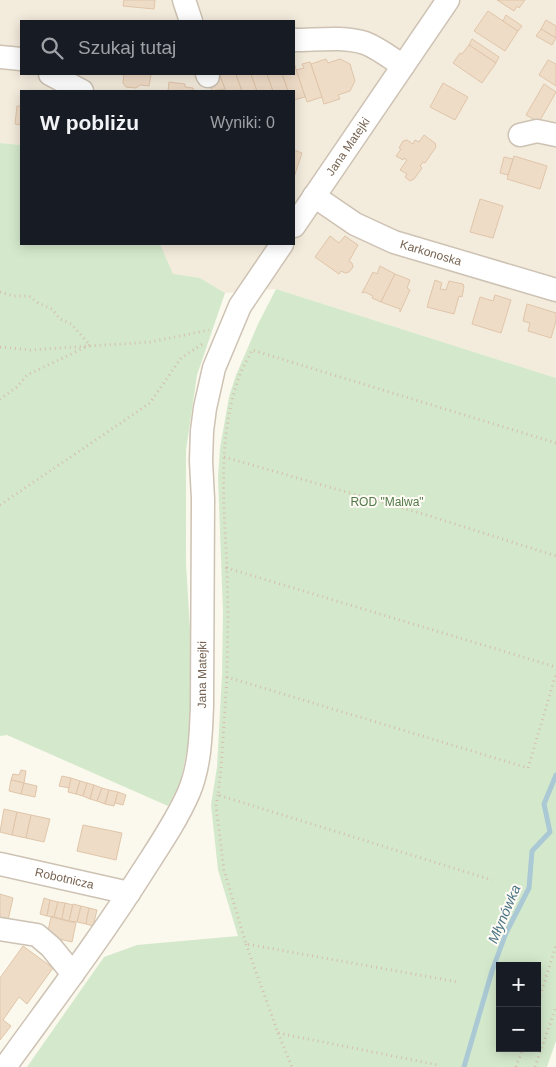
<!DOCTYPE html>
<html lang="pl">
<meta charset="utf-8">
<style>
:root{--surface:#171b24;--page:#20242c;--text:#f1f3f6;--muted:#9ea1a6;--line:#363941}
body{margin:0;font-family:Arial,sans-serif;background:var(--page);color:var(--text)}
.controls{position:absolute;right:15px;bottom:15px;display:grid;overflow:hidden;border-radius:0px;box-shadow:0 2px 12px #0003}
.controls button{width:45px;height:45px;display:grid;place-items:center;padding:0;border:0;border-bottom:1px solid var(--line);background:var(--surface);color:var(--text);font:25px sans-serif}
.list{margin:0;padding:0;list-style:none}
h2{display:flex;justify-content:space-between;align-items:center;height:65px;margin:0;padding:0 20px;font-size:21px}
h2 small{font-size:16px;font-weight:400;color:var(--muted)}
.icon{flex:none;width:28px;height:28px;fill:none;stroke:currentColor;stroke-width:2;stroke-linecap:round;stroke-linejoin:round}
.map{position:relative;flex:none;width:556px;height:1067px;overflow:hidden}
.search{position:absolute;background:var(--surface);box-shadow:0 2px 12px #0003;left:20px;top:20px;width:275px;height:55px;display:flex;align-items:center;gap:12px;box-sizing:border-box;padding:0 18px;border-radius:0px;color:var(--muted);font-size:19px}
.panel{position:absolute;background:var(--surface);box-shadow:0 2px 12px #0003;left:20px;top:90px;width:275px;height:155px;border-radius:0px}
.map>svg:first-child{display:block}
.residential{fill:#f3ebdc;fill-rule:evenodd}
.green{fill:#d4e9cc;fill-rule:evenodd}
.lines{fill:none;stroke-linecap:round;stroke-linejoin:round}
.stream{stroke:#aac9d5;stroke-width:5}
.building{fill:#efdcc7;stroke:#e0c5a9}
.minor-casing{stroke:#cdc2b3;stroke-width:25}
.path{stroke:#d4bfaa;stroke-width:3;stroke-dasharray:1 4;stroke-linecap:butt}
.minor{stroke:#fff;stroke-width:22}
.labels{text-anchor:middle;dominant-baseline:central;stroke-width:4;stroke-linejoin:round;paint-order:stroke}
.street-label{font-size:12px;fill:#766351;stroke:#fefbf4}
.park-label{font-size:12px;fill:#527a4a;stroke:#fefbf4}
.water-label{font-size:14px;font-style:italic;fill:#4c7586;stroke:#fefbf4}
</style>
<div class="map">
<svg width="556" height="1067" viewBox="0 0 556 1067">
<rect width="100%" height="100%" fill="#fbf8ed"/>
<!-- residential -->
<path class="residential" d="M0,0H556V378L276,289L225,293L200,278L173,275L160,244H294V91H21V145L0,143ZM21,21H294V74H21Z"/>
<!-- green -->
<g class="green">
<path d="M0,143L21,145V244H160L173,274L200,278L225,293L197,375L186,450V563L194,696L189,741L180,783L168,806L7,735L0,736Z"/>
<path d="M276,289L556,378V1041L547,1067H27L104,957L137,945L238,936L218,870L211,805L217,767L222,675L223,612L218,478L220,448L229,397L236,375L258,324ZM500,966H537V1048H500Z"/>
</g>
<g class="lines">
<!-- stream -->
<path class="stream" d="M464,1067L492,971L506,933L529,888L532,851L550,832L544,804L556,775"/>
</g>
<!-- building -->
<g class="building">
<path d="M124,0H155L154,9L123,6Z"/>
<path d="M497,0H525L519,8L517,6L514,11Z"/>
<path d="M488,11L518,31L505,51L474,31Z"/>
<path d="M506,15L522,26L518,31L503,21Z"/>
<path d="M546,20L556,26V38L541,29Z"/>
<path d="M541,29L556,38L552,45L536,36Z"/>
<path d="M472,39L499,57L496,63L469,45Z"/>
<path d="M469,45L496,63L482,83L453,63L460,53L462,54Z"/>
<path d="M326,59L328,63L340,59L350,64L355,81L350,91L338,95L340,99L324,104L311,64Z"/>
<path d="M548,60L556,64V86L539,75Z"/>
<path d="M310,62L322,97L307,102L296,70L304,68L302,64Z"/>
<path d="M294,63L305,97L294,100V91H288L282,74H294Z"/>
<path d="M124,74H151L149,86L140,85L136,88L126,87L123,83Z"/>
<path d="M219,74H236L242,91H226Z"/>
<path d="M236,74H251L257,91H242Z"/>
<path d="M251,74H267L273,91H257Z"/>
<path d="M267,74H282L288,91H273Z"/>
<path d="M220,76L225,89L212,91L208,80Z"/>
<path d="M169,82L185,84V87L193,88L194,91H168Z"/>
<path d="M443,83L468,97L455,120L430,107Z"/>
<path d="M544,84L556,92L539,122L526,115Z"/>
<path d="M17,106H21V125L15,124Z"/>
<path d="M424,135L435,143L436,147L425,163L423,162L420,166L422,168L414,179L410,181L405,177L407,174L400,170L407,160L404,158L403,160L396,156L401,149L399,148L403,141L407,140L413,144L415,140L419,142Z"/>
<path d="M294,150L302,153L294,177Z"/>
<path d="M514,156L547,166L540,189L507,179Z"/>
<path d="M504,157L513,159L508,175L500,173Z"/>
<path d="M480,199L503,206L493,238L470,232Z"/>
<path d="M330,236L339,243L345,236L358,245L349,261L352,263L353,267L349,272L345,273L341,271L339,274L315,257Z"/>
<path d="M380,266L395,274L381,302L372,298L373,296L365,292L362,293L373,272L377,274Z"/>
<path d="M395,274L410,280L407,288L410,290L400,312V309L381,302Z"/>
<path d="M435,280L442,283L440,289L446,290L449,281L463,284L464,287L462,297L459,296L454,314L427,307Z"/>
<path d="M495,295L511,300L501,333L472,324L480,297L493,301Z"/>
<path d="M527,304L556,313V321L551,338L528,331L530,323L523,321Z"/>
<path d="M21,770L26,771L24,783L11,780L13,774L19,775Z"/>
<path d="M62,776L71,778L69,788L59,786Z"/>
<path d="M71,778L80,781L76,794L68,792Z"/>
<path d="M11,780L24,783L21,794L9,791Z"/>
<path d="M80,781L87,783L83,796L76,794Z"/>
<path d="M24,783L37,786L35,797L21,794Z"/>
<path d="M87,783L94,785L90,799L83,796Z"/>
<path d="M94,785L102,788L97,801L90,799Z"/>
<path d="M102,788L109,790L105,804L97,801Z"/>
<path d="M109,790L118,792L114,806L105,804Z"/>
<path d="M118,792L126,795L123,805L115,803Z"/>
<path d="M4,809L17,812L12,835L0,832Z"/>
<path d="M17,812L31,815L26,838L12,835Z"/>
<path d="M31,815L50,819L44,842L26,838Z"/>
<path d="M83,825L122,833L116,860L77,851Z"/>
<path d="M0,894L13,898L8,920L0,918Z"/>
<path d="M44,898L50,900L47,916L40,914Z"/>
<path d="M50,900L58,902L54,917L47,916Z"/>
<path d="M58,902L65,903L62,919L54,917Z"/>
<path d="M65,903L73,905L69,921L62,919Z"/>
<path d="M73,904L81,906L77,922L69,921Z"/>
<path d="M81,906L89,908L86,924L77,922Z"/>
<path d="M89,908L97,910L93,926L86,924Z"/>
<path d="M51,917L76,923L72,942L47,936Z"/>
<path d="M23,946L53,968L27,1004L19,997L3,1020L11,1026L0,1040V978Z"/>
</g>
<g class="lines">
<defs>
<g id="minor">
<path d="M184,0L191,21"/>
<path d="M294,40C317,40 343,36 365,43C378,48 391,58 403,66"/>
<path d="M0,57L21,59"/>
<path d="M50,74L82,91"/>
<path d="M207,74L208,76"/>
<path d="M520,135L537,131L556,135"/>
<path id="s1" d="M314,196L355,224L394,242L556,290"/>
<path id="s2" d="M294,226L448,0"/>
<path id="s3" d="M0,864L129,893"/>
<path d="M0,929L37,935L51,947L73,974"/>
<path id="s4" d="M5,1067C52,1002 100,939 143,871C159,846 177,820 189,792C200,766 201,734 202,706L203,499L201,461L202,431L205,408L214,368L240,306L282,244"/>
</g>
</defs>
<!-- minor casing -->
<use href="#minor" class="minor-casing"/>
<!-- path -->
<g class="path">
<path d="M0,292L13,296H29L38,303L52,309L60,319L71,324L90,345L27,375L17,387L0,399"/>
<path d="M0,347L30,350L150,342L209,330"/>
<path d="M556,443L252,350C248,359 242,368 239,377C217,438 224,505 227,568L556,667"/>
<path d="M224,457L420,513L556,556"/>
<path d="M0,505L150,403L181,358L204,343"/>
<path d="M226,567L227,568L228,614L227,677L528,768L556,674"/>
<path d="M227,677L221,769L218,795L492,880"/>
<path d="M218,795L216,806L224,870L246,944L458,982"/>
<path d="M246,944L278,1033L438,1065"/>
<path d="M537,1005L556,946"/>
<path d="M278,1033L292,1067"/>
<path d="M516,1067L523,1048"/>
<path d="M535,1067L556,1007"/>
</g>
<!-- minor -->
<use href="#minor" class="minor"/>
</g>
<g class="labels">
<!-- street labels -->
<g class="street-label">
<text stroke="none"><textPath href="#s2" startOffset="96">Jana Matejki</textPath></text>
<text stroke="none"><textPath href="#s1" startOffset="131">Karkonoska</textPath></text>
<text stroke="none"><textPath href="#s4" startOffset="450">Jana Matejki</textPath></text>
<text stroke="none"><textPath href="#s3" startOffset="66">Robotnicza</textPath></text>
</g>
<!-- park labels -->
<g class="park-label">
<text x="387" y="502">ROD "Malwa"</text>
</g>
<!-- water labels -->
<g class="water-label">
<text transform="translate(504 914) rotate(-67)">Młynówka</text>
</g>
</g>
</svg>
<div class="controls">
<button>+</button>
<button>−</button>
</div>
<div class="search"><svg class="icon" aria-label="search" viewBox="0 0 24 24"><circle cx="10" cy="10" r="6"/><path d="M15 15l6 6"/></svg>Szukaj tutaj</div>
<section class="panel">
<h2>W pobliżu<small>Wyniki: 0</small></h2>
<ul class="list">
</ul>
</section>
</div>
